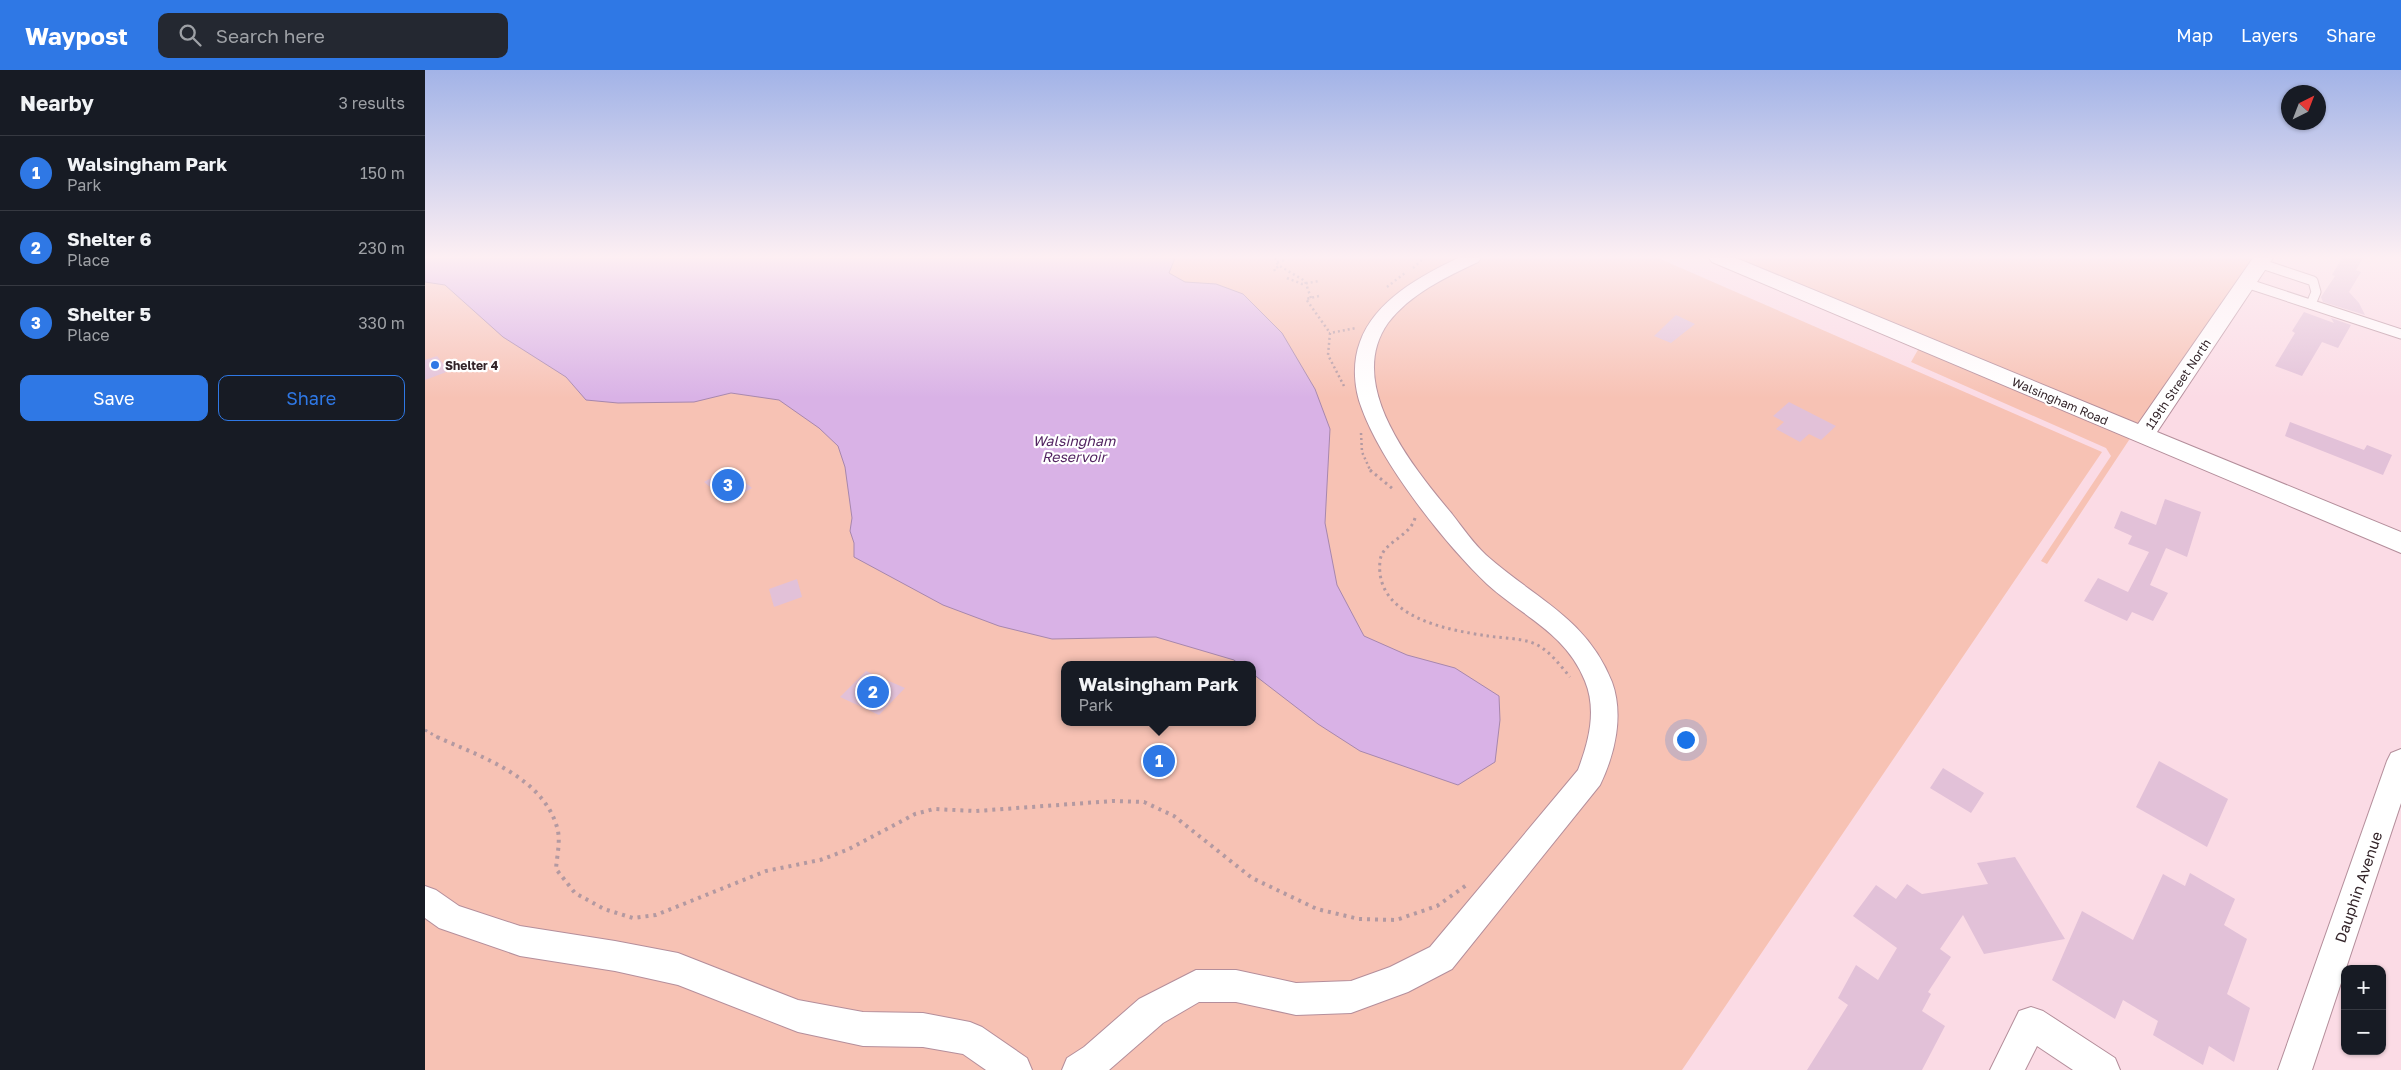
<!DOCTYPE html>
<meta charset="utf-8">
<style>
:root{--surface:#171b24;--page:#242831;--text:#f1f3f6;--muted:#9ea1a6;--line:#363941;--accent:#2f78e5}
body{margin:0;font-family:"Golos Text",sans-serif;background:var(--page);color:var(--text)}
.controls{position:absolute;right:15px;bottom:15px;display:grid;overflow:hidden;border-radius:10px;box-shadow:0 1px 4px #0004}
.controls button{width:45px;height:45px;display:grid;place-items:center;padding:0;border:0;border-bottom:1px solid var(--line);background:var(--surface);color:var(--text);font:25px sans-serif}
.compass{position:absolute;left:1856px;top:15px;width:45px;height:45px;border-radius:50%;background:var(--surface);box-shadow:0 1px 4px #0004;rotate:42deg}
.you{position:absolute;left:1260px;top:669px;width:18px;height:18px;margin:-12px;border:4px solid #fff;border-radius:50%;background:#1a73e8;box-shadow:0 0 0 8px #1a73e833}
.badge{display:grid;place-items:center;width:32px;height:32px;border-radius:50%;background:var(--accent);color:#fff;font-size:16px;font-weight:700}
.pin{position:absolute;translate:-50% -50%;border:2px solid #fff;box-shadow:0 1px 5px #0006}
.popup{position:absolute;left:636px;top:591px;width:195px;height:65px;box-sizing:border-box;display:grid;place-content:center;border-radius:10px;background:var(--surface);filter:drop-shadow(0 1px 4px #0005);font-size:16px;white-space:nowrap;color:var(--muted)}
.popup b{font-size:19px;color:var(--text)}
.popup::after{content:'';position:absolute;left:50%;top:100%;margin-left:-10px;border:10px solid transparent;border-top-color:var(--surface)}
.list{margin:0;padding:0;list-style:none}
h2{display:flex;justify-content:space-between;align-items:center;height:65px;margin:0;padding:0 20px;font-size:21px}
h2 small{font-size:16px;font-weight:400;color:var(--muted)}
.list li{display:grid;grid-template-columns:32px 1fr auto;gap:15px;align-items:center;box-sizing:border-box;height:75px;padding:0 20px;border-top:1px solid var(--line)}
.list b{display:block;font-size:19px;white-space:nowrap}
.list p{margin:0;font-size:16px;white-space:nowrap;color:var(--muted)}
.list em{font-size:16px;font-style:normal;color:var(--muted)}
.actions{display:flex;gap:10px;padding:15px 20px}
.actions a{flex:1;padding:11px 0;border:1px solid var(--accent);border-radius:10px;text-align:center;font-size:18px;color:var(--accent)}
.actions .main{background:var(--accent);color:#fff}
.icon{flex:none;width:28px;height:28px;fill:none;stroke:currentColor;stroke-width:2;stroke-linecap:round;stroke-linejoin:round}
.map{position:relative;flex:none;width:1976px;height:1000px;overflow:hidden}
header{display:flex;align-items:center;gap:30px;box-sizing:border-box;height:70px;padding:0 25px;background:var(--accent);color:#fff}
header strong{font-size:24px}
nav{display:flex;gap:28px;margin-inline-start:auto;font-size:18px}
.search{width:350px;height:45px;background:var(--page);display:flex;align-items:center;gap:12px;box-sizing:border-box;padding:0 18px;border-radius:10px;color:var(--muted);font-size:19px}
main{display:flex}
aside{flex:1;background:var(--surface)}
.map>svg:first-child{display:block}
.green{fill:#f7c2b4;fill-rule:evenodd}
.water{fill:#d9b2e6;stroke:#a787ad}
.building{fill:#e2c1d8}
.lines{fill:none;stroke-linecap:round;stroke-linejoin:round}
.lane-casing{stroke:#b48e9b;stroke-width:11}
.street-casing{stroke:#b48e9b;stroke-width:2}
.secondary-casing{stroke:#b48e9b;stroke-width:2}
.path-far2{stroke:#b399a1;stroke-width:2.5;stroke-dasharray:2 3;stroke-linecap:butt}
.path-far1{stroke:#b399a1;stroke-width:3;stroke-dasharray:2.5 4;stroke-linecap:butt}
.path{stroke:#b399a1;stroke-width:4;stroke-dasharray:3 5;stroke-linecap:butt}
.lane{stroke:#fff;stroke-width:9}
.street{fill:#fff;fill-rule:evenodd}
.secondary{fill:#fff;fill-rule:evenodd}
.poi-dot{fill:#2f78e5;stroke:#fff;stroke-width:2}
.labels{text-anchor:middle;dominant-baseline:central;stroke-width:4.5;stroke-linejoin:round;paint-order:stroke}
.poi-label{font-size:12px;font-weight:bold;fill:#332429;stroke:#fff;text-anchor:start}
.street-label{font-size:12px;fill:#332429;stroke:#fff}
.water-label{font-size:14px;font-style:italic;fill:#522461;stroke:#fff}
.near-street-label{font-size:15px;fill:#332429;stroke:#fff}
</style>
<header>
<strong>Waypost</strong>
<div class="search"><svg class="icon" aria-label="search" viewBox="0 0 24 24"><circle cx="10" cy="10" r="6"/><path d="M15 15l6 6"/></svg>Search here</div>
<nav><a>Map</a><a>Layers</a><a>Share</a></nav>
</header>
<main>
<aside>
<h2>Nearby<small>3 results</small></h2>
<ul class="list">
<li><span class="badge">1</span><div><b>Walsingham Park</b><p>Park</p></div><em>150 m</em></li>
<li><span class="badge">2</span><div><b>Shelter 6</b><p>Place</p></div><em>230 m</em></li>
<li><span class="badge">3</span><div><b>Shelter 5</b><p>Place</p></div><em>330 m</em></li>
</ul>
<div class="actions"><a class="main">Save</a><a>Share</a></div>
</aside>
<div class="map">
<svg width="1976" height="1000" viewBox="0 0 1976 1000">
<rect width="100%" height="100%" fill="#fbdbe5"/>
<!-- green -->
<g class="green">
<path d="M0,188H1233L1677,382L1257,1000H0ZM640,595H828V652H640Z"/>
<path d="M1300,188H1829L1718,365Z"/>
<path d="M1494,278L1706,367L1622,494L1616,491L1686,386L1681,378L1486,292Z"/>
</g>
<!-- water -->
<path class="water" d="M0,188H750L744,203L760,212L791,214L818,224L857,263L890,319L905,359L900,453L912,515L939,566L982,585L1030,598L1074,626L1075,650L1070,692L1033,715L935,681L893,654L828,604V595H815L809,590L731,567L627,569L574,556L518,535L429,487V473L425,461L427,448L420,397L413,376L394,358L354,330L306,323L269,332L193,333L161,330L141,307L78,267L20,215L0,212Z"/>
<!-- building -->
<g class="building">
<path d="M1917,188H1938L1931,200L1936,202L1924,222L1934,233L1940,245L1898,232L1896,227L1910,206L1907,205Z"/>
<path d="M1879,242L1909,253L1906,248L1926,255L1913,278L1897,272L1877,306L1850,296L1870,263L1867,261Z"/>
<path d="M1251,245L1270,254L1246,273L1229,266Z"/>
<path d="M12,286L24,301L0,310V290Z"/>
<path d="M1364,332L1411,356L1396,370L1384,364L1375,372L1351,359L1359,352L1348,346Z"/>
<path d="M1865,352L1939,380L1942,375L1967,385L1958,405L1860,366Z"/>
<path d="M303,398L327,418L303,432L279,412Z"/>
<path d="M1740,429L1776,442L1762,487L1741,478L1725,515L1743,523L1728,551L1707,542L1702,551L1659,531L1673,508L1703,522L1724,482L1703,474L1707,466L1689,458L1696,441L1731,455Z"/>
<path d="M372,509L377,527L349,537L344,519Z"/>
<path d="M441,601L480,618L454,645L415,627Z"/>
<path d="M1734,691L1803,729L1782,777L1711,737Z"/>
<path d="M1518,698L1559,723L1546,743L1505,718Z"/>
<path d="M1590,787L1640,869L1559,884L1538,845L1515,879L1526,887L1503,922L1506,924L1497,941L1520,956L1497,1000H1382L1423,935L1413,928L1431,895L1453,910L1472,878L1428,846L1451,815L1471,829L1482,814L1497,824L1563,814L1552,793Z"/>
<path d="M1765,803L1810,829L1799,855L1822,869L1802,924L1825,938L1809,992L1784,976L1778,995L1728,965L1733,951L1698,930L1690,949L1627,910L1657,841L1708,870L1738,804L1760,816Z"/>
</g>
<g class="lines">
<defs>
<g id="lane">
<path d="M1834,193L1888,211L1891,222L1886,234"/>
<path d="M1821,213L1976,264"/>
</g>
<g id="street">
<path d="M1033,188H1056L1053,192C1021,207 985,224 963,253C919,315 989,398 1027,444C1038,458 1048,473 1061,485C1109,528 1162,548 1187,612C1199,645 1190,684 1175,715L1027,899L983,922L926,943L871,945L811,932H774L738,953L684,1000H637L642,988L659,977L714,929L771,900H811L871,913L926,911L965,897L1005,877L1153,700C1164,671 1172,640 1160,611C1141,563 1097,546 1062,514C1019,473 957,394 937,339C929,319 927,293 935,272C950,230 996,206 1033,188Z"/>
<path d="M1976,679V733L1887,1000H1853L1962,691L1966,683Z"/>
<path d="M0,816L11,820L34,836L95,856L190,871L253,883L373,930L438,942L498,943L545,952L557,957L602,988L607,1000H561L538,984L498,977L438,976L373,962L253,915L190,901L95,886L14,858L0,848Z"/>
<path d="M1606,937L1618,941L1690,988L1695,1000H1648L1612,976L1600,1000H1565L1594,941Z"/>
</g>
<path id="secondary" d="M1284,188H1311L1713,354L1828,188H1848L1732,362L1976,462V483L1287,192Z"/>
</defs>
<!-- lane casing -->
<use href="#lane" class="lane-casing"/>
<!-- street casing -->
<use href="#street" class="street-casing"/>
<!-- secondary casing -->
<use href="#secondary" class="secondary-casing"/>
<!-- path-far2 -->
<g class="path-far2">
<path d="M850,188L853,195L880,211L886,228"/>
<path d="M852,192L860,190"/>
<path d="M988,198L999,188"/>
<path d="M850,201L849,199L854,196"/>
<path d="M862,208L877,214L894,211"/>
<path d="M962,217L980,203"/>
<path d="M894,226L881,229L905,263"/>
<path d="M919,316L903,285L905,263L931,258"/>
<path d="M936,363L937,382L946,402"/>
</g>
<!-- path-far1 -->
<g class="path-far1">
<path d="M945,400L968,419"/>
<path d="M990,448C985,467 957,472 955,491C949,547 1022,560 1063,566C1077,568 1092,568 1105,572C1122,577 1134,594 1145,607"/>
<path d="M0,660L14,668"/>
</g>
<!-- path -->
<path class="path" d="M12,667C54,686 117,706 132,757C136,770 132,785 131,799L150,823L179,839L208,848L231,845L341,801L395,790L422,780L490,744L509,739L551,741L688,731L719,732L749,746L827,808L892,839L934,849L971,850L1012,836L1043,814"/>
<!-- lane -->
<use href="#lane" class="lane"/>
<!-- street -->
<use href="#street" class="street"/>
<!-- secondary -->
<use href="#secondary" class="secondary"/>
</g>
<!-- sky -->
<linearGradient id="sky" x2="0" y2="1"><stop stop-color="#a2b3e7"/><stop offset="0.57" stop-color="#fdeff3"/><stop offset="1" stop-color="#fdeff3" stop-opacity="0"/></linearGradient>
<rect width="1976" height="328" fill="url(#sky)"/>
<!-- markers -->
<circle class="poi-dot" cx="10" cy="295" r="5"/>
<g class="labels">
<!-- poi labels -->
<g class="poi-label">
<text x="20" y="295">Shelter 4</text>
</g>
<!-- street labels -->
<g class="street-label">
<text transform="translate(1753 314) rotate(-56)">119th Street North</text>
<text transform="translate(1635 331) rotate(23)">Walsingham Road</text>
</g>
<!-- water labels -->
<g class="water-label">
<text x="649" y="370">Walsingham<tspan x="649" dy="16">Reservoir</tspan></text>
</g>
<!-- near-street labels -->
<g class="near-street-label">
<text transform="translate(1933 817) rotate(-71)">Dauphin Avenue</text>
</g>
</g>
</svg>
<div class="controls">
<button>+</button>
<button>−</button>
</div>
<svg class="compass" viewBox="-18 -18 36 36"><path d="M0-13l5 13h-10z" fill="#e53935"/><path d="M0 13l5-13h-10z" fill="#9ea1a6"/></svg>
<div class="you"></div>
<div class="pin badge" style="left:734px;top:691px">1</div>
<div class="popup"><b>Walsingham Park</b>Park</div>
<div class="pin badge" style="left:448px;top:622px">2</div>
<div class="pin badge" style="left:303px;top:415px">3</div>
</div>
</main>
